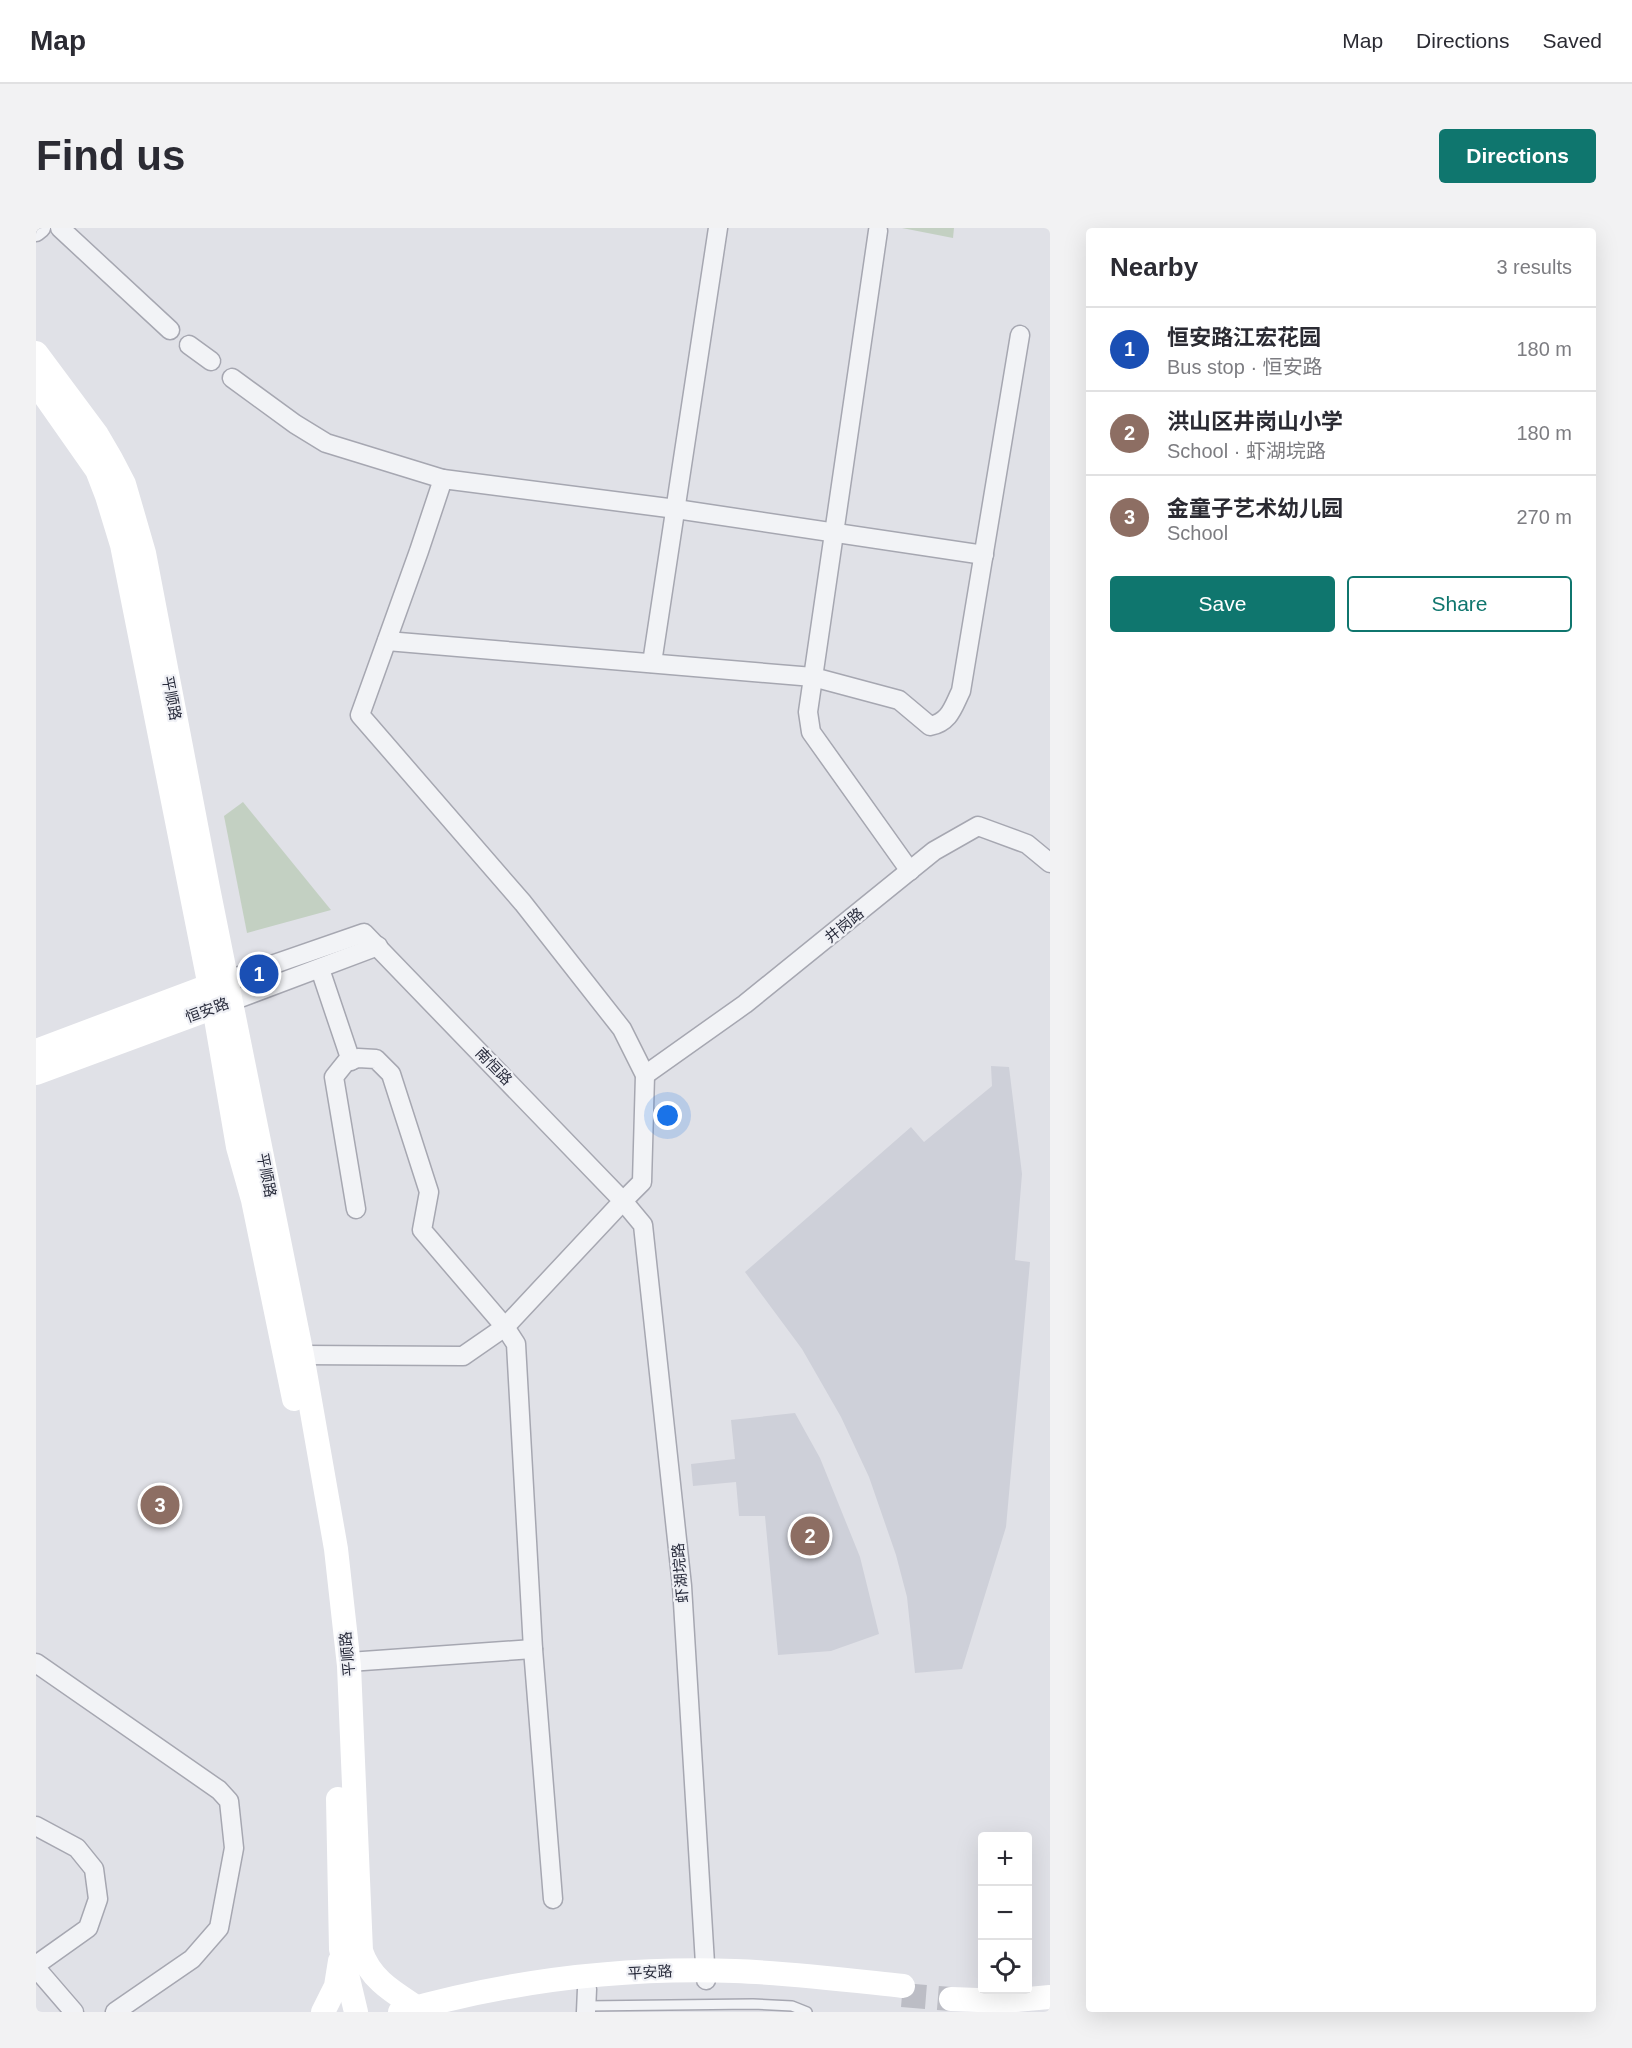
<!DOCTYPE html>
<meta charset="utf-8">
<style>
:root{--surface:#fff;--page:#f2f2f3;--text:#2b2b33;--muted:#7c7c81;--line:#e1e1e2;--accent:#0f766e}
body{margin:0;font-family:Arial,"Noto Sans SC",sans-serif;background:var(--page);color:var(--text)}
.controls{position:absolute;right:18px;bottom:18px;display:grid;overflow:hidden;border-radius:6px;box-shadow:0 6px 24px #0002}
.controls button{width:54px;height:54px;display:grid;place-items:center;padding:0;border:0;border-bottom:2px solid var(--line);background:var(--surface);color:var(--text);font:30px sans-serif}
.you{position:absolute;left:632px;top:888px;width:21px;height:21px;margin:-15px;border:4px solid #fff;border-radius:50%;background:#1a73e8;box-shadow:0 0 0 9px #1a73e833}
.badge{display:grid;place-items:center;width:39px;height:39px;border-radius:50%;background:var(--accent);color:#fff;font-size:20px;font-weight:700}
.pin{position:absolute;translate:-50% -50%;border:3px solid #fff;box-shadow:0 2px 6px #0006}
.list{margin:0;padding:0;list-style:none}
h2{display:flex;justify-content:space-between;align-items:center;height:78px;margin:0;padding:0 24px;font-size:26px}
h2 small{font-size:20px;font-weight:400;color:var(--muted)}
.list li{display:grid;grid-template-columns:39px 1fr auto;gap:18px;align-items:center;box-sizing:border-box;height:84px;padding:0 24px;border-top:2px solid var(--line)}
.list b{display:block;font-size:22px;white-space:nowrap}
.list p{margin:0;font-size:20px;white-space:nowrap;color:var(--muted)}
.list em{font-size:20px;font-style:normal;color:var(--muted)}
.actions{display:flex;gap:12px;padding:18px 24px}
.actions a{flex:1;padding:14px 0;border:2px solid var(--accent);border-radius:6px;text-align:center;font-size:21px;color:var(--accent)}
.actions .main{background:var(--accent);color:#fff}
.icon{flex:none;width:33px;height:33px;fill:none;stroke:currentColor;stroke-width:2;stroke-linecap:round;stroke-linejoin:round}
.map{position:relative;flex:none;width:1014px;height:1784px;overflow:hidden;border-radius:6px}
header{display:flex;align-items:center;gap:36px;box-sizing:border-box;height:84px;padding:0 30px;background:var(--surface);border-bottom:2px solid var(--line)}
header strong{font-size:28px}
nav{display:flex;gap:33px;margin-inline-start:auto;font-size:21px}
.intro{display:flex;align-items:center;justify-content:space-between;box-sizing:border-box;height:144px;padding:0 36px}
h1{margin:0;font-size:42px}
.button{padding:15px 27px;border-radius:6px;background:var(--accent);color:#fff;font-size:21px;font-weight:700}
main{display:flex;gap:36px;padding:0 36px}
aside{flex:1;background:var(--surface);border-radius:6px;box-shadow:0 6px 24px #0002}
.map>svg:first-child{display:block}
.built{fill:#ced0d9}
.green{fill:#c3d0c2}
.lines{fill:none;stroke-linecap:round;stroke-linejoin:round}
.secondary-tunnel{stroke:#bcbdc5;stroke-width:24;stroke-dasharray:24 12;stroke-linecap:butt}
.service-casing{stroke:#a6a7b1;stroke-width:12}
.minor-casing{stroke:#a6a7b1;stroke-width:21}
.service{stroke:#f2f3f6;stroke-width:9}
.minor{stroke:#f2f3f6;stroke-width:18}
.secondary{stroke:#fff;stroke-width:24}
.labels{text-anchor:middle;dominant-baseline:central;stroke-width:4.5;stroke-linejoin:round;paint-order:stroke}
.street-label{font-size:15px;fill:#2a2d3d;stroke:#eff0f5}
</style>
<header>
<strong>Map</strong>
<nav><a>Map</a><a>Directions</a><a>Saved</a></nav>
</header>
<div class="intro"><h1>Find us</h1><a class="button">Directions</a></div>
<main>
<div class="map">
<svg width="1014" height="1784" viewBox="0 0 1014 1784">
<rect width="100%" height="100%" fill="#e0e1e7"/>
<!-- built -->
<g class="built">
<path d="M955,838L973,839L986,946L979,1032L994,1034L970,1299L926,1441L879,1445L871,1369L860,1327L833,1249L805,1189L766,1121L709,1044L875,899L888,914L956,858Z"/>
<path d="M759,1185L784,1230L824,1329L843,1406L795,1423L742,1427L729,1288H703L700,1254L657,1258L655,1236L699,1231L695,1192Z"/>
</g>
<!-- green -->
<g class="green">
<path d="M866,0H918L917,10Z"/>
<path d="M207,574L295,682L211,705L188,588Z"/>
</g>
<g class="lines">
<!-- secondary-tunnel -->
<path class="secondary-tunnel" d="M866,1767L915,1771"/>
<defs>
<path id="service" d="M550,1778L717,1776L756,1778L771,1784"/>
<g id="minor">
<path d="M24,0L134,102"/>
<path d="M842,3L772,484L775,504L874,643"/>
<path d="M0,4L5,0"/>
<path d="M153,117L175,133"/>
<path d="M196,150L259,196L290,215L407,251"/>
<path d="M351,413L777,449L863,472L894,498C914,494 917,479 925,463L984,107"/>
<path d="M616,435L682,0"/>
<path d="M284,741L315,833"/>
<path d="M192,752L328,705L587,973L469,1099L427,1128L266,1127"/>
<path d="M196,773L342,718"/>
<path d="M609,847L709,776L898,623L942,598L991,616L1014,635"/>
<path d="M320,981L298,849L310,834L322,830L340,831L355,846L393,964L386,1002L469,1099L480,1116L497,1421L517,1671"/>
<path d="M313,1434L497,1421"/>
<path d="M0,1435L183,1562L193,1573L198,1620L183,1700L156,1731L79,1784"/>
<path d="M0,1598L41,1620L58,1641L62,1671L52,1700L0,1737"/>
<path d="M0,1740L38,1784"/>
<path d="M670,1752L646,1358L607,997L587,973L606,954L609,847L586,801L487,675L324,487L383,323L407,251L640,281L948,327"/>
<path d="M550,1784L551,1761"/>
</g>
</defs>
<!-- service casing -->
<use href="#service" class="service-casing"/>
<!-- minor casing -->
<use href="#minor" class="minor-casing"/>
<!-- service -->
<use href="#service" class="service"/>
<!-- minor -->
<use href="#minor" class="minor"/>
<!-- secondary -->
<g class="secondary">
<path d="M0,125L61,207L75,231L88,256L108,325L172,660L266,1127L300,1321L313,1438L325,1723C334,1751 357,1764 380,1779"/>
<path d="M0,155L61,242L71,268L86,317L178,779L202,919L217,972L258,1171"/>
<path d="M0,823L189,752"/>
<path d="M0,845L192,774"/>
<path d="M302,1571L305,1721L320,1784"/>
<path d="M915,1771L969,1773L1014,1769"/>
<path d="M287,1784L300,1758L304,1733"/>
<path d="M364,1784C473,1753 586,1739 699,1743C755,1745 811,1752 867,1758"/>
</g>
</g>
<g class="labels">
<!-- street labels -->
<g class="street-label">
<text transform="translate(136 470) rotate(79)">平顺路</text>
<text transform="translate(808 697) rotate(-39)">井岗路</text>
<text transform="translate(171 782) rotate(-20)">恒安路</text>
<text transform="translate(458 838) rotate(46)">南恒路</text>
<text transform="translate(231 947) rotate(79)">平顺路</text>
<text transform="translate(644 1345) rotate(-95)">虾湖垸路</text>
<text transform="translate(311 1426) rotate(-95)">平顺路</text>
<text transform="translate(614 1744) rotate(-3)">平安路</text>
</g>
</g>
</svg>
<div class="controls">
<button>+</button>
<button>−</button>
<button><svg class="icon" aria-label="locate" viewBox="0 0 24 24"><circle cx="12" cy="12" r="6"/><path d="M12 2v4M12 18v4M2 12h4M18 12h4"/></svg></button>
</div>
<div class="you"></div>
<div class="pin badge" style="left:223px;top:746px;background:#1a4fb4">1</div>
<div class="pin badge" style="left:774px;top:1308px;background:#8d6e63">2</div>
<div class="pin badge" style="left:124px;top:1277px;background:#8d6e63">3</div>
</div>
<aside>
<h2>Nearby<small>3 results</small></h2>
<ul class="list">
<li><span class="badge" style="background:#1a4fb4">1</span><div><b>恒安路江宏花园</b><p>Bus stop · 恒安路</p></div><em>180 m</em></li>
<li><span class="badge" style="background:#8d6e63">2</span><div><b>洪山区井岗山小学</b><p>School · 虾湖垸路</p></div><em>180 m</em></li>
<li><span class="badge" style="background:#8d6e63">3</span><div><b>金童子艺术幼儿园</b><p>School</p></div><em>270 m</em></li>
</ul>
<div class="actions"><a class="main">Save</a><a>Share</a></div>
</aside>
</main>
